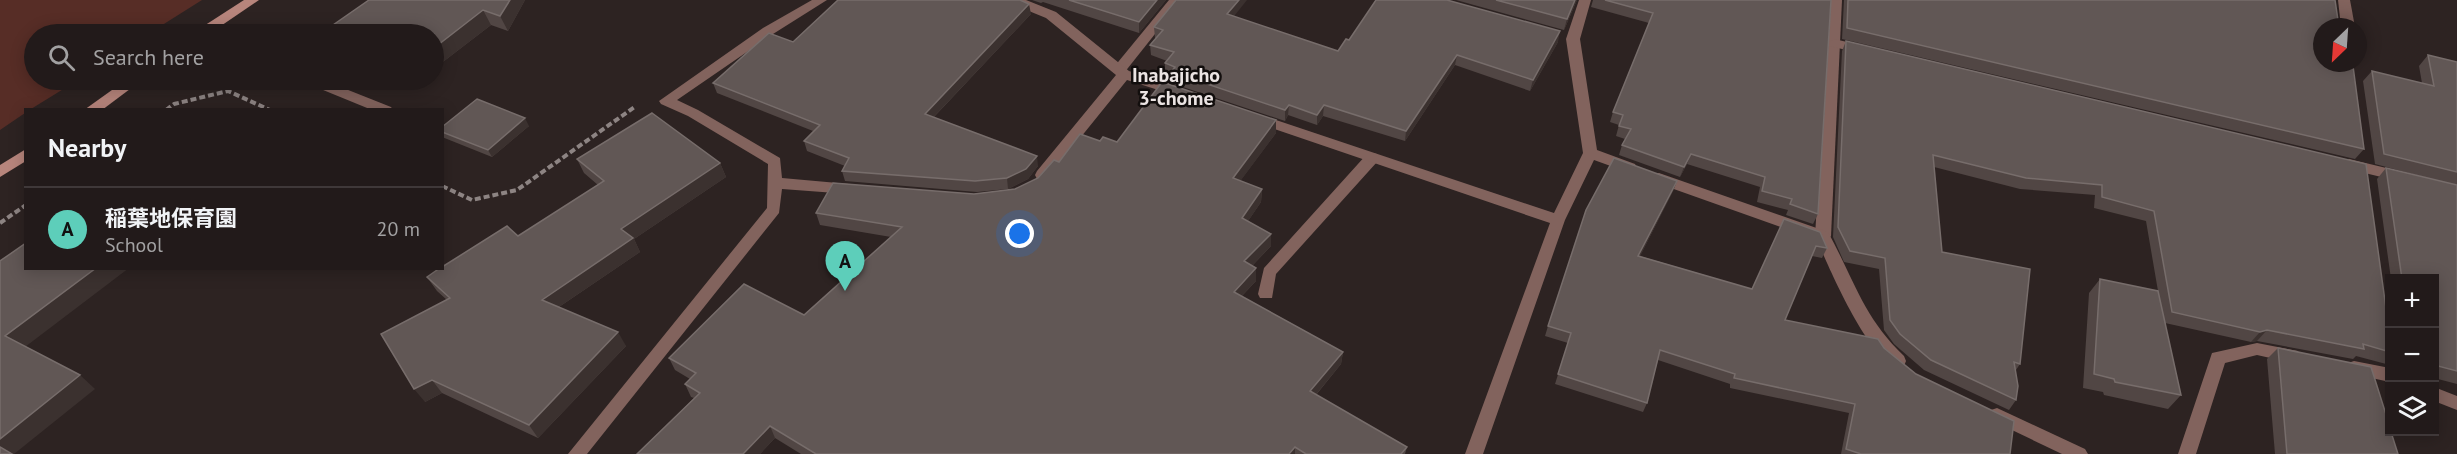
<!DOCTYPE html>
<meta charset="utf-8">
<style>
:root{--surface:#221a1a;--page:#2e2727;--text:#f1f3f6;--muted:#a2a1a2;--line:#3f3839;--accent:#5dceba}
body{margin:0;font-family:"PT Sans","Noto Sans JP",sans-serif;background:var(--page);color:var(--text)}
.controls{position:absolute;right:18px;bottom:18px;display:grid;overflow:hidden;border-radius:0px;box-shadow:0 3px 15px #0003}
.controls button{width:54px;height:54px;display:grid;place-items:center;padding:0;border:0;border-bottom:2px solid var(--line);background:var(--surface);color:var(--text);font:30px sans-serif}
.compass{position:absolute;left:2313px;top:18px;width:54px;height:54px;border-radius:50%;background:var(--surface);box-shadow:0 3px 15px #0003;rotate:205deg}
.you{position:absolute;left:1020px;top:234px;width:21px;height:21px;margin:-15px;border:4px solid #fff;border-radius:50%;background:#1a73e8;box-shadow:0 0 0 9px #1a73e833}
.badge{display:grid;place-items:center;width:39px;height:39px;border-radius:50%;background:var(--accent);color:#111;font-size:20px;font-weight:700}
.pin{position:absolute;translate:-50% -50px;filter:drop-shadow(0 2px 3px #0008)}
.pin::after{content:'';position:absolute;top:32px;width:21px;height:18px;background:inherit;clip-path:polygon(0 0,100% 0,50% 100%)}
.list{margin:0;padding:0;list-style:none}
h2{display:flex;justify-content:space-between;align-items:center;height:78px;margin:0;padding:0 24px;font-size:26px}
h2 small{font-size:20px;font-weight:400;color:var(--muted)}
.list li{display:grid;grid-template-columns:39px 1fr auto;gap:18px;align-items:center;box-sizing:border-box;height:84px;padding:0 24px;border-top:2px solid var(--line)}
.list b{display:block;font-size:22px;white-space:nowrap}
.list p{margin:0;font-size:20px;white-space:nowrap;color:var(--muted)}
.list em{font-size:20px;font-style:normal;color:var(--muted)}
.icon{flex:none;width:33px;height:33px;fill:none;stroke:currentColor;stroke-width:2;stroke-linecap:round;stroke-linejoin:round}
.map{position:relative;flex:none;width:2457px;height:454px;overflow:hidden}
.search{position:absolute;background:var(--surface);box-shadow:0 3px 15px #0003;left:24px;top:24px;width:420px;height:66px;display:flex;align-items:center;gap:15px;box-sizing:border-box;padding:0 21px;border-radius:33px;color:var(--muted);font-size:22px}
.panel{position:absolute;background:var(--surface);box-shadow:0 3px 15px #0003;left:24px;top:108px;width:420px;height:162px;border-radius:0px}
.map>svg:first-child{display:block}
.green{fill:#572d26}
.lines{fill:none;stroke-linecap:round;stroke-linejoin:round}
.path{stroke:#8d8483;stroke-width:4;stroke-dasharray:6 3;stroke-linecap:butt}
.lane{fill:#82635d;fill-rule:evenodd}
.street{fill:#82635d;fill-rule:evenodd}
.secondary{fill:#b7857c;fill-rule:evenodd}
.wall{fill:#514644}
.shaded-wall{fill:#3b312f}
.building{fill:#615755;stroke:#776d6b;stroke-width:1.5}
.labels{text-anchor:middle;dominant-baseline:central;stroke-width:5;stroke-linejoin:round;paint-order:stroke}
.neighbourhood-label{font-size:20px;font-weight:bold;fill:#ebe4e3;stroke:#120e0d}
</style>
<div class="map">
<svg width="2457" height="454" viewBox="0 0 2457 454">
<rect width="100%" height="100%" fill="#2d2322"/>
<!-- green -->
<path class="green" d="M0,0H202L148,34H34V80H78L31,109L26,110L25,113L0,130Z"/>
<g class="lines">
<!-- path -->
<g class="path">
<path d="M166,110L174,104L228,91L270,110"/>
<path d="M442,186L472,200L517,190L636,106"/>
<path d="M0,223L26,205"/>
</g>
<!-- lane -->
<g class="lane">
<path d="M1169,0H1182L1124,73H1114L1112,70L1114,67Z"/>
<path d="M1830,0H1842L1831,236L1828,240H1818L1815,236Z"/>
<path d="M305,80H323L391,107L393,110H372L306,83Z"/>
<path d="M1372,153L1377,154L1379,158L1377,162L1276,274L1272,298H1260L1258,294L1264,268L1367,154Z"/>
</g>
<!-- street -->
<g class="street">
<path d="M812,0H827L773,34L677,100L698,110L780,158L782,178L849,184L856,189L849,194L782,189L779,213L587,454H568L767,208L768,164L688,116L661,104L659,101L763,28Z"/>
<path d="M1008,0H1026L1056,12L1129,71L1182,88L1184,91L1177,96L1127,80L1047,179H1037L1035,175L1037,171L1116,75L1046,18L1009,3Z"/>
<path d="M1579,0H1591L1580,39L1597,150L1635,164L1637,168L1630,173L1594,160L1565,220L1483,454H1465L1550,223L1251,121L1249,118L1251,115H1261L1554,213L1583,153L1566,39Z"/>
<path d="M2338,0H2350L2355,27H2341Z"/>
<path d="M1834,39L1869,47L1871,50L1864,54L1829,46L1827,43Z"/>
<path d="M2349,159L2407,173L2409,177L2402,182L2344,168L2342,164Z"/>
<path d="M1659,173L1828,232C1854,279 1863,317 1904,356L1906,361L1904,366C1874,376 1827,263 1817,240L1654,182L1652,178L1654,174Z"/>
<path d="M2257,343L2298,351L2300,356L2298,361L2292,363L2257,355L2225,363L2196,454H2178L2212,353Z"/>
<path d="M2354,361L2390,368V382L2348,373L2346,368L2348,363Z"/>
<path d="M2434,387L2457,396V410L2434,401Z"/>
<path d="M1997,408L2085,449L2088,454H2062L1991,420L1989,415L1991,410Z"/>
</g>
<!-- secondary -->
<g class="secondary">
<path d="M244,0H259L209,34H195L196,31Z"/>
<path d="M126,80H142L102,110H84Z"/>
<path d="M26,149V161L0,177V165Z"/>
</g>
</g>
<!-- wall -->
<g class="wall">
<path d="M369,0H525L508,31L491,25L435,68L434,67V34H340L333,25Z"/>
<path d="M1032,0H1166L1139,33L1043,2L1041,3Z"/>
<path d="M1456,0H1577L1564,30Z"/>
<path d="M1593,0H1831L1818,214L1813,224L1786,215L1788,210L1757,202L1760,187L1687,164L1680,177L1619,155L1622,145L1625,139L1616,136L1619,125L1610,122L1613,112L1649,23L1591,7Z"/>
<path d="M1844,0H2335L2322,27L2364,149L2355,159L1842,39Z"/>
<path d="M1031,14L934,117L1038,166L1028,179L1008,189L977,192L845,181L842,171L845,166L807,151L804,141L813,131L717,93L713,83L793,42Z"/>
<path d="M1234,17L1338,51L1349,40L1558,42L1530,91L1455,65L1405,141L1323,116L1317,125L1288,115L1285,121L1171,83V76L1165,74V63L1167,61L1151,55L1150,45L1156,38H1155L1154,27Z"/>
<path d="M1846,41L2390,337V365L2356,356L2353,359L2257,341L2251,342L2165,323L2181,395L2168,409L2104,395L2103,392L2083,388L2089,293L2100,279L2158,291L2146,221L2094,208L2095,195L2020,189L1934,167L1942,252L2020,364L2016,370V400L2009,410L1924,370L1894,344L1884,330L1879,269L1844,262L1833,237L1842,51Z"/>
<path d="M2428,55L2457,62V384L2434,378V279H2391L2377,179L2386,168L2450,184L2375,164L2363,81L2372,71L2422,83L2419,66Z"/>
<path d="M1276,120V133L1240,181L1262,189L1261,202L1248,221L1271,246L1252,266L1256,281L1242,296L1343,352L1341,364L1316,395L1407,447L1405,454H801L775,438L760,454H637L694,398L691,397L685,384L690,379L675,370L669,358L804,315L891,237L820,225L816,213L1015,189L1038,178L1059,162L1100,141L1117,142Z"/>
<path d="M529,126L492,157L442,137V127Z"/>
<path d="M577,159L720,163L726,177L634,239L640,252L559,307L626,346L538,438L442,393L425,402L447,300L437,291L427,277L518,236L598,185L584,173Z"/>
<path d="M1677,181L1673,191L1640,256L1752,289L1784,219L1827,248L1822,258L1812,256L1785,320L1884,348L2010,454H1841L1849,413L1730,388V384L1658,360L1647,403L1643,412L1555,384L1568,343L1545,336L1548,326Z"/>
<path d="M2278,348L2398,454H2275L2267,359Z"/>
</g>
<!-- shaded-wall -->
<g class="shaded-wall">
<path d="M510,0H525L508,31L500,16Z"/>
<path d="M1157,0H1166L1139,33V22Z"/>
<path d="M1239,0H1247L1227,25V14Z"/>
<path d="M1575,0H1577L1564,30L1567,19Z"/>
<path d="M1029,4L1031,14L927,124L925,114Z"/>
<path d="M483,10L491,25L435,68L434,65V48Z"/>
<path d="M1560,31L1558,42L1530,91L1533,80Z"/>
<path d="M1457,55L1455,65L1405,141L1406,131Z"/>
<path d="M1289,105L1288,115L1285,121V110Z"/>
<path d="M1324,105L1323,116L1317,125V115Z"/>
<path d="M525,118L529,126L492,157L488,150Z"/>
<path d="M1276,120V133L1233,191V178Z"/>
<path d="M1691,154L1687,164L1680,177L1684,167Z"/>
<path d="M1037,156L1038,166L1028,179L1008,189L1007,178Z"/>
<path d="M720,163L726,177L634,239L640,252L550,313L542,300L621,229Z"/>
<path d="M1677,181L1673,191L1635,266L1638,256Z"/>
<path d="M1262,189L1261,202L1242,230V218Z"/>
<path d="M1271,234V246L1244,274V261Z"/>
<path d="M96,268H129L21,350L5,336Z"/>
<path d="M1256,268V281L1234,304V292Z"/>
<path d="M2267,330L2257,341L2251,342L2260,332Z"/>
<path d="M618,332L626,346L538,438L529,425Z"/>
<path d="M1343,352L1341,364L1309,403L1310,391Z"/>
<path d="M80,375L95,389L14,454H6L0,449V439Z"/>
<path d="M432,380L442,393L425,402L414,389Z"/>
<path d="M770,426L775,438L760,454H743Z"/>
<path d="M1295,447V454H1289Z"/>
</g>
<!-- building -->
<g class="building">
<path d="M369,0H510L500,16L483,10L434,48V34H358L333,25Z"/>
<path d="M838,0H1020L1029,4L925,114L1037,156L1026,169L1007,178L975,181L842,171L849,158L804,141L820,125L713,83L769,33L793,42Z"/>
<path d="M1069,0H1157L1139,22Z"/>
<path d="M1176,0H1239L1227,14L1338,51L1346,39L1349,40L1376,0H1447L1560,31L1533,80L1457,55L1406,131L1324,105L1317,115L1289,105L1285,110L1171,72L1175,67L1165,63L1174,52L1150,45L1163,30L1154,27Z"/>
<path d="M1496,0H1575L1567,19Z"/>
<path d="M1605,0H1831L1818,214L1790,204L1792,199L1762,191L1765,177L1691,154L1684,167L1622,145L1631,129L1619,126L1623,115L1613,112L1653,13Z"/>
<path d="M1848,0H2335L2339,27H2322V63H2343L2353,66L2364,149L1847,28Z"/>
<path d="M1846,41L2366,164L2390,337V352L2363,344L2364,349L2267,330L2260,332L2172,312L2154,211L2102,197V185L2026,178L1933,155L1942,252L2030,269L2020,364L2014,362L2018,386L2016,400L1931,360L1900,334L1890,320L1885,258L1850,251L1838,227Z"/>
<path d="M2428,55L2457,62V172L2384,154L2372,71L2434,86Z"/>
<path d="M1162,82L1276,120L1233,178L1262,189L1242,218L1271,234L1244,261L1256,268L1234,292L1343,352L1310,391L1407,447L1401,454H1306L1295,447L1289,454H816L770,426L743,454H637L700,393L685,384L696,373L669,358L744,284L804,315L902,227L816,213L833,183L974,194L1015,189L1038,178L1054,160L1059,162L1080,134L1100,141L1103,137L1117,142Z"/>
<path d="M477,99L525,118L488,150L442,132V127Z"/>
<path d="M652,113L720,163L621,229L633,238L542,300L618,332L529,425L432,380L414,389L381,334L450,298L427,277L440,268H442V267L507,226L518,236L604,181L577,159Z"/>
<path d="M1614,158L1677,181L1638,256L1752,289L1784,219L1820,232L1827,248L1816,246L1785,320L1878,339L1884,348L1916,374L2014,421L2010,454H1861L1846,449L1855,404L1734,378L1735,374L1660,350L1647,403L1558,374L1571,333L1548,326L1586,210Z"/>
<path d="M2386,168L2457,185V371L2434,365V279H2402Z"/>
<path d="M26,243V268H96L5,336L80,375L0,439V261Z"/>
<path d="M2100,279L2158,291L2181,395L2115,382L2114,379L2094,374Z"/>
<path d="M2278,348L2371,367L2390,427V432H2391L2398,454H2287Z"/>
<path d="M0,447L12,454H0Z"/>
</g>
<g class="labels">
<!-- neighbourhood labels -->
<g class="neighbourhood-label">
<text x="1176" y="75">Inabajicho<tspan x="1176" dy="23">3-chome</tspan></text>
</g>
</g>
</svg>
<div class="controls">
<button>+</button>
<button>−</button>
<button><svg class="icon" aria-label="layers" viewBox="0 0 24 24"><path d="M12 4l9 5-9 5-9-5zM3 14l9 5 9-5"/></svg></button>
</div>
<svg class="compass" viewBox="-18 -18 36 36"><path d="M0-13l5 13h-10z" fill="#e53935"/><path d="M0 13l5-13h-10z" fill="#a2a1a2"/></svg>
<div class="you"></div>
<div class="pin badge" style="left:845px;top:291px">A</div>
<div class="search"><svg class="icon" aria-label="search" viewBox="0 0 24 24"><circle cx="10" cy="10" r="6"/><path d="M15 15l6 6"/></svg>Search here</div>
<section class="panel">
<h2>Nearby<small></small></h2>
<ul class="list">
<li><span class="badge">A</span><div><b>稲葉地保育園</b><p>School</p></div><em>20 m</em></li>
</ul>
</section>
</div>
